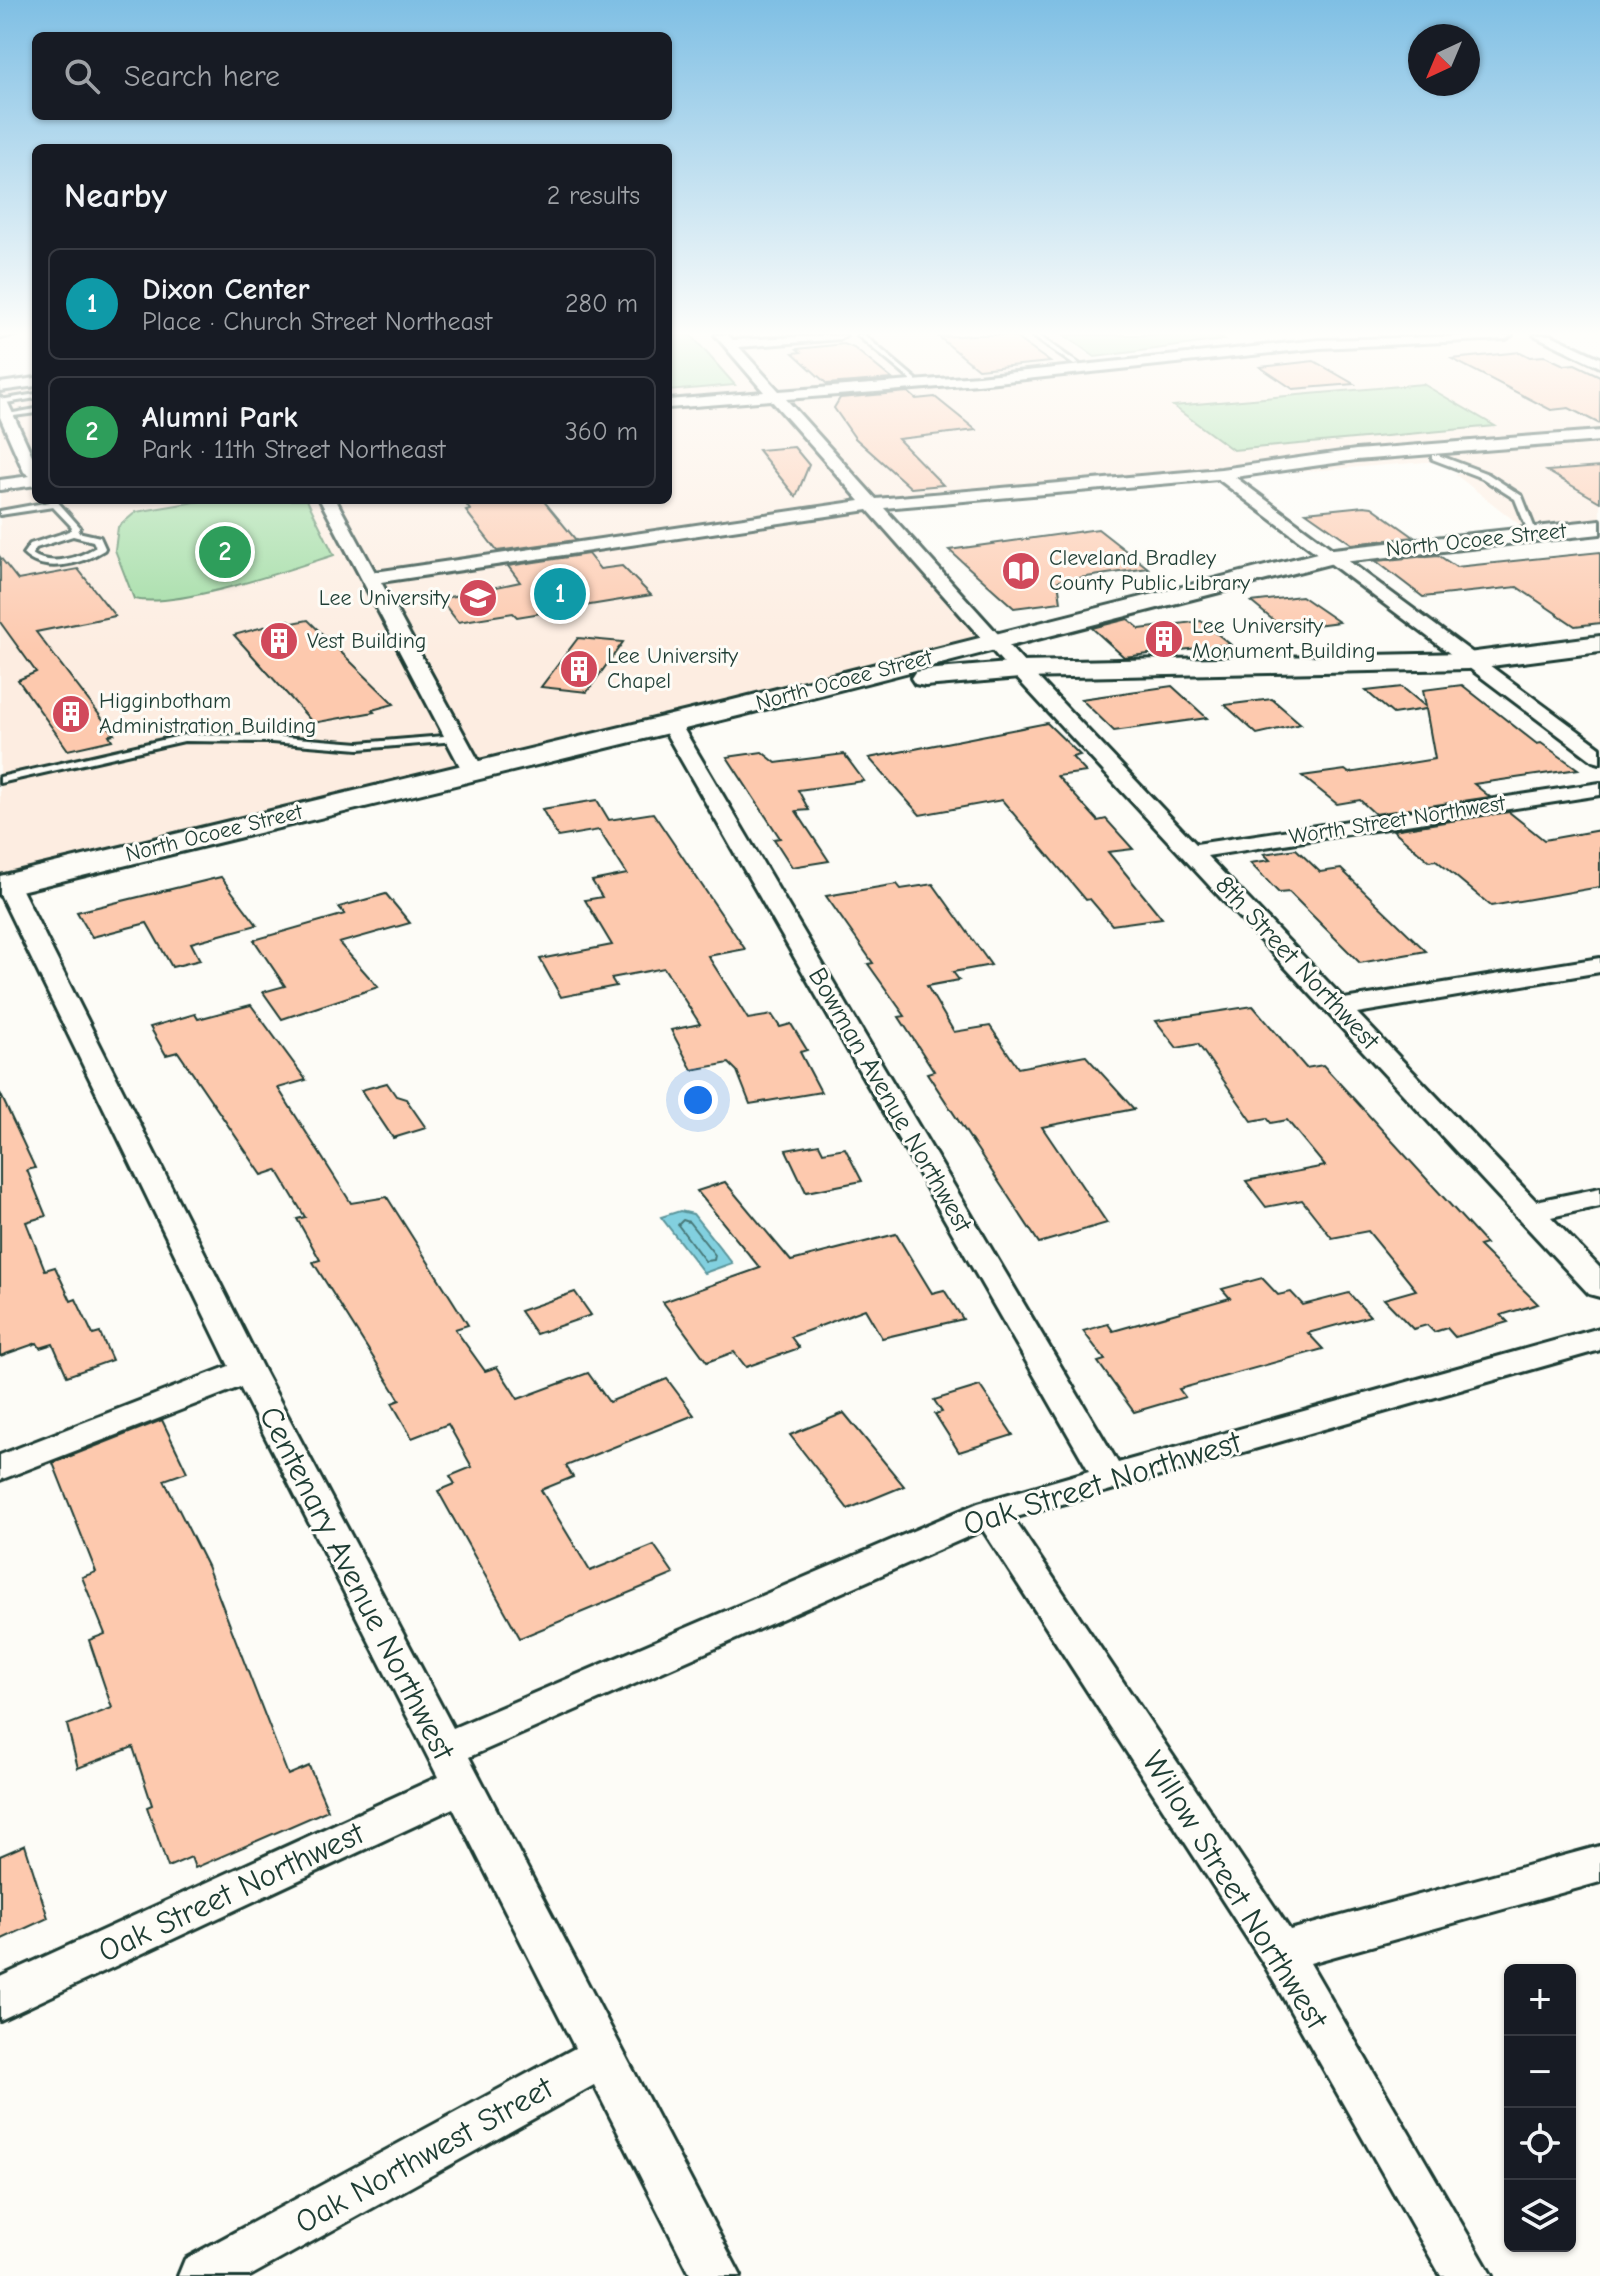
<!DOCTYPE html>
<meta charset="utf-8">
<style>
:root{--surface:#171b24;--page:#20242c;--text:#f1f3f6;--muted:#9ea1a6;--line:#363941;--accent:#d1495b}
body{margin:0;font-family:"Comic Neue",sans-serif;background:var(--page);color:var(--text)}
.controls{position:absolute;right:24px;bottom:24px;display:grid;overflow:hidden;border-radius:12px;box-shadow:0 2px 6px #0004}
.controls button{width:72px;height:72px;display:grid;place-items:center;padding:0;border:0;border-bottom:2px solid var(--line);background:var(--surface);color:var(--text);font:40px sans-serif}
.compass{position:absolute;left:1408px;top:24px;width:72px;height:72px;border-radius:50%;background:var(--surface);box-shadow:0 2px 6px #0004;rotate:224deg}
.you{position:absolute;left:698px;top:1100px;width:28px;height:28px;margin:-20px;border:6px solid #fff;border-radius:50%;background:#1a73e8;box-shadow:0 0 0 12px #1a73e833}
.badge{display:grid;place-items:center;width:52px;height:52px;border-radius:50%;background:var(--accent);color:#fff;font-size:26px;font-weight:700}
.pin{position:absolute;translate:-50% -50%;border:4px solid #fff;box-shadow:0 2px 8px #0006}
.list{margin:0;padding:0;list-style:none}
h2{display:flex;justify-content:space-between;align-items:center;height:104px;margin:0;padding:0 32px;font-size:34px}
h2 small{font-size:26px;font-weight:400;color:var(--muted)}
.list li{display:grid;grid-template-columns:52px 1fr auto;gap:24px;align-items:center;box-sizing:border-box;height:112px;margin:0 16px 16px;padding:0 16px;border:2px solid var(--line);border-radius:12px}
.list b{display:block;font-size:30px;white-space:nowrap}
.list p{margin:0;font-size:26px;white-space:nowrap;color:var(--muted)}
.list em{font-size:26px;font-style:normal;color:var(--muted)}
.icon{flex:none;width:44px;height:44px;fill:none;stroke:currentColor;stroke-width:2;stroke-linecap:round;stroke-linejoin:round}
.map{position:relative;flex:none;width:1600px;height:2276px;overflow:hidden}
.search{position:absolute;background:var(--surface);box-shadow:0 2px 6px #0004;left:32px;top:32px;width:640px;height:88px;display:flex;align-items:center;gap:20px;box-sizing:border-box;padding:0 28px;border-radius:12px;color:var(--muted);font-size:30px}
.panel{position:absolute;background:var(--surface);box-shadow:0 2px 6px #0004;left:32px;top:144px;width:640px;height:360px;border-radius:12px}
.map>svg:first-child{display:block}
.built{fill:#fdede1}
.green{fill:#9fdba2;stroke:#5f8c6b;stroke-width:2}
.water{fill:#82d0df;stroke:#5a959b;stroke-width:2}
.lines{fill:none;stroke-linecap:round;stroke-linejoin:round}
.shore{stroke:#477878;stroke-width:2}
.building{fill:#fdc9ae;stroke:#1f3d34;stroke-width:2}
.lane-casing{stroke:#1f3d34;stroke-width:6}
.street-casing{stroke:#1f3d34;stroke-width:6}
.secondary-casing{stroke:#1f3d34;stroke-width:6}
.lane{fill:#fdfcf7;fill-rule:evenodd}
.street{fill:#fdfcf7;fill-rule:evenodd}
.secondary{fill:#fdfcf7;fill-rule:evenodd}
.labels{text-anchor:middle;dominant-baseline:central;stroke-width:6;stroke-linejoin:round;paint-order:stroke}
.far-street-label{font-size:22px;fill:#1f3d34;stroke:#fdfcf7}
.far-poi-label{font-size:22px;fill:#1f3d34;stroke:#fdfcf7;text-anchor:start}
.street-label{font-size:26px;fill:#1f3d34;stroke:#fdfcf7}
.near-street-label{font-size:32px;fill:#1f3d34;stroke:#fdfcf7}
</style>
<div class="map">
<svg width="1600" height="2276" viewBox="0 0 1600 2276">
<rect width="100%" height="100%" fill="#fdfcf7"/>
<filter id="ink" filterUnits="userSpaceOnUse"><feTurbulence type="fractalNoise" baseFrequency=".0125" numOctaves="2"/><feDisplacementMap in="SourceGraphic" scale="16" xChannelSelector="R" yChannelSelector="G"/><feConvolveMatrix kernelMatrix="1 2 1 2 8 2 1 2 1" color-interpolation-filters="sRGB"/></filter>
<g filter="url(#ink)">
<!-- built -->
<path class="built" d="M668,335H1058L1111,370L1379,345L1531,336L1600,369V521L1525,529L1456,475L1465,471L1440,461L875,504L993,640L0,881V393L36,388V500H668Z"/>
<!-- green -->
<g class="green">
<path d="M668,335H691L735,385L668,391Z"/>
<path d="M1064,335H1214L1224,340L1095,357Z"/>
<path d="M1423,384L1495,426L1233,450L1173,406Z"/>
<path d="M207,500H307L334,555C290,569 177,609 134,599L115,550L118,527L136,512Z"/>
</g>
<!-- water -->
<path class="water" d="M680,1211L693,1214L732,1263L704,1273L661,1217Z"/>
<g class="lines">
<!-- shore -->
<path class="shore" d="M683,1220L689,1222L715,1255L714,1260L705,1261L678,1225Z"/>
</g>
<!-- building -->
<g class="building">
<path d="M973,335H1012L1050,362L978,369L939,337Z"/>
<path d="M844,344L854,348L892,379L827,384L793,353L801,352L797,349Z"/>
<path d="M1520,352L1530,357L1545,356L1564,365L1575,364L1600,376V424L1569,408L1551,410L1452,359Z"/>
<path d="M1314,361L1354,384L1293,389L1260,367Z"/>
<path d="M908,392L916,399L935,397L976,430L898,439L943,485L911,488L855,438L834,408L840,398Z"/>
<path d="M794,447L809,465L796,497L758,450Z"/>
<path d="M1600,467V502L1547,471Z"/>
<path d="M463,500H543L576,540L497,551L466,511L470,510Z"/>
<path d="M1364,506L1372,507L1414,537L1352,544L1306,512Z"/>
<path d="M1098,529L1148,568L1058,581L1061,602L1014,608L949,550Z"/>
<path d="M1600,552V623L1575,626L1517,587L1423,597L1376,561L1438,555L1456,567Z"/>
<path d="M588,554L600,569L622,566L651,595L517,617L513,613L458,622L440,599L520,582L508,566Z"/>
<path d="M0,557L18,580L78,569L115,616L36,632L114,734L109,735L112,740L68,750L18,680L36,672L0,622Z"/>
<path d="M1301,596L1339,622L1284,629L1251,602Z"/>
<path d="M1128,619L1140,629L1201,621L1230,644L1124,657L1092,628Z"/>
<path d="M289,620L293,623L308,620L394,704L372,710L374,712L313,723L234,635Z"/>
<path d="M578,638L623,642L587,692L541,687Z"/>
<path d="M1462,685L1537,744L1541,743L1578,769L1474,784L1490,797L1375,814L1360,800L1337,804L1302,776L1345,770L1349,773L1435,759L1426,709L1393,714L1366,691L1402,687L1426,707L1423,690Z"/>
<path d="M1172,686L1207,718L1114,731L1081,699Z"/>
<path d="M1272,699L1301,724L1257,734L1225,705Z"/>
<path d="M1047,723L1080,755L1072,757L1086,772L1057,776L1098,821L1106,819L1133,849L1108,852L1162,918L1112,925L1090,899L1086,900L1002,800L920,815L869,758Z"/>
<path d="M762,752L776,763L844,754L864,781L798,790L809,810L796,811L829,861L792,867L774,839L780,838L727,757Z"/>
<path d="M597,800L609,820L653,813L745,949L708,956L748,1019L772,1015L780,1027L791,1024L807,1050L800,1052L821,1092L750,1104L737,1071L729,1063L692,1070L671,1030L700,1024L664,968L611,978L616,986L561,997L540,959L612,945L585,900L602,897L592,881L627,874L599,830L558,837L542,809Z"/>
<path d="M1509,812L1544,840L1600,830V887L1491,906L1436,860L1429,861L1393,830Z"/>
<path d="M1296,849L1320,872L1341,869L1426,951L1360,963L1289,892L1279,893L1250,863L1270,860L1264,854Z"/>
<path d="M221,877L257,925L191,943L200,960L172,967L147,923L92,937L77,912Z"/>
<path d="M897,884L901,889L933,884L991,965L953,972L959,980L927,986L954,1032L990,1026L1018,1068L1085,1055L1134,1109L1042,1127L1107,1223L1039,1243L927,1073L934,1071L899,1017L905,1016L868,964L873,963L826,896Z"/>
<path d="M386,894L410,923L339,943L378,987L282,1019L263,992L285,986L254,940L345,914L339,907Z"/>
<path d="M251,1005L306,1080L278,1088L351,1203L387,1197L468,1325L455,1329L485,1371L497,1367L518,1399L588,1373L609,1402L667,1379L694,1415L566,1466L573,1477L541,1490L590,1571L654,1545L674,1574L520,1638L438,1491L455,1484L450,1476L472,1467L448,1424L412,1438L392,1403L400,1400L313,1262L320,1260L297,1219L305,1217L277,1170L262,1175L178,1052L166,1055L150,1027L195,1014L198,1019Z"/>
<path d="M1253,1006L1306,1068L1323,1065L1486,1244L1479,1246L1538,1304L1501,1315L1508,1322L1455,1337L1447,1328L1434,1332L1427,1325L1413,1329L1384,1299L1416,1290L1368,1231L1332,1238L1302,1200L1266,1207L1246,1181L1325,1166L1287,1120L1271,1123L1267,1118L1252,1121L1198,1044L1177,1048L1156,1021Z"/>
<path d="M387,1083L396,1096L406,1099L426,1128L393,1138L361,1090Z"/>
<path d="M0,1093L35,1168L27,1170L46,1216L26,1222L45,1270L55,1267L71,1301L76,1299L93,1335L100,1333L112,1360L67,1376L53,1344L40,1348L37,1343L0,1356Z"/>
<path d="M819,1144L823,1152L845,1148L862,1181L806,1192L786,1150Z"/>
<path d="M725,1182L791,1261L896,1234L932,1293L944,1290L963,1319L882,1338L865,1309L791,1337L799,1348L746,1367L734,1352L707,1362L663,1302L760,1268L697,1191Z"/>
<path d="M1262,1278L1278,1295L1291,1292L1303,1305L1349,1293L1370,1316L1308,1333L1323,1349L1179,1389L1185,1397L1134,1412L1098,1362L1105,1360L1083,1331L1108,1324L1113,1331L1230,1298L1222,1289Z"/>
<path d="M575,1292L591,1315L536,1334L520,1311Z"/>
<path d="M980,1386L1013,1435L959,1452L935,1414L942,1412L934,1400Z"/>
<path d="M844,1413L904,1486L848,1509L790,1435Z"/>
<path d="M162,1420L187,1472L164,1480L207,1566L288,1775L309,1766L328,1810L195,1868L191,1857L168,1867L147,1807L152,1805L133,1747L78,1768L67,1725L112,1708L89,1640L105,1634L82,1577L96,1572L53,1463Z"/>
<path d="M25,1845L48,1918L0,1940V1856Z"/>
</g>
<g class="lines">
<defs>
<g id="lane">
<path d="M0,335H14L0,338Z"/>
<path d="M820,335H827L828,336L825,338Z"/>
<path d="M857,335H864L916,379V381H912Z"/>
<path d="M1031,335H1038L1079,364L1074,365Z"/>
<path d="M36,394V398L0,404V400Z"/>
<path d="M36,409V413L6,417L2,415Z"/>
<path d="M1432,455H1438L1488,474L1522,496L1537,534L1536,536L1529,534L1515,499L1482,478L1432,459Z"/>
<path d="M48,500H56L80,527L78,532L100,537L105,548L104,550C82,564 44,575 23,554L30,544L70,531L72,527L53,507L0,515V511L50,502ZM73,536L93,541L96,547C79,558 50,567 32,554L36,548Z"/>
<path d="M184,735L271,736L359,743L456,735L461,738L456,741L359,749L271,742L184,741L0,783V777Z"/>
</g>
<g id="street">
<path d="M715,335H728L733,340L846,335L840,339L739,347L779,391L978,376L1319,340L1512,335L1506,339L1319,348L978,384L786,399L876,499L1221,469L1356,450L1600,431V441L1356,460L1235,477L1600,747V763L1593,761L1218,479L884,508L1027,666L1196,844L1600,783V795L1207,856L1344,999L1600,958V972L1357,1013L1536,1201L1600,1188V1206L1551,1217L1600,1268V1297L1589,1294L1519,1219L1013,674L868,510L381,582L483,769L472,775L464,774L320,500H336L375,572L860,501L771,400L668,408V400L764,392Z"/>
<path d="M1534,335H1551L1600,358V367Z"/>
<path d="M36,378V386L0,391V383Z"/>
<path d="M0,397L7,401L36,464V485L0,490V480L30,476L24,472L0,417Z"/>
<path d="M670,717L680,723L1118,1463L1600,1328V1350L1013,1518L1290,1930L1600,1846V1882L1310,1963L1492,2276H1441L1265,1966L983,1530L469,1757L741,2276H691L594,2085L250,2276H178L185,2259L575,2048L453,1808L0,2020V1977L438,1777L240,1387L0,1480V1455L229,1366L0,894V879H15L19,884L264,1371L453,1728L978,1503L1089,1471L660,723Z"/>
</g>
<g id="secondary">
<path d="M1600,520V534L1333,563L742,715L0,896V876L729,701L1333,549Z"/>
<path d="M1600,636V652L1468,669L1020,678L925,686L915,684L911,678L915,672L925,670L1020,662L1468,653Z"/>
</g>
</defs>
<!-- lane casing -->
<use href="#lane" class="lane-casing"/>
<!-- street casing -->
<use href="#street" class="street-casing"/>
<!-- secondary casing -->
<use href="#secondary" class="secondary-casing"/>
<!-- lane -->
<use href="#lane" class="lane"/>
<!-- street -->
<use href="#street" class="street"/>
<!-- secondary -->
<use href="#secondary" class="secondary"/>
</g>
</g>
<!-- sky -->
<linearGradient id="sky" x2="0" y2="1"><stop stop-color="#7fbfe4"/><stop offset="0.51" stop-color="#fefefb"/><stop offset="1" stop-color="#fefefb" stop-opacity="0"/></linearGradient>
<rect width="1600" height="653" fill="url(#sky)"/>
<!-- icons -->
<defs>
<symbol id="library-disc" viewBox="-11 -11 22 22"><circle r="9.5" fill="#d1495b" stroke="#fdfcf7"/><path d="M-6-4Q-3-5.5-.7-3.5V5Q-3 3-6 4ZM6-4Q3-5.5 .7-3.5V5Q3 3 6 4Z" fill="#fff"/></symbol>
<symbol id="university-disc" viewBox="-11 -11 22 22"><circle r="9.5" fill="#d1495b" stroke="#fdfcf7"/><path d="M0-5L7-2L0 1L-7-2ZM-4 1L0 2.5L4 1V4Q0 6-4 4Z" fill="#fff"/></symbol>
<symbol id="building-disc" viewBox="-11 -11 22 22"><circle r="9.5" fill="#d1495b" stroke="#fdfcf7"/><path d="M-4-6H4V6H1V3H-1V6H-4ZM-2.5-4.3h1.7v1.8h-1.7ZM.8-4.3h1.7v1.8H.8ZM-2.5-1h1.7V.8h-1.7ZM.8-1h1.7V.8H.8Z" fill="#fff"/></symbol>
</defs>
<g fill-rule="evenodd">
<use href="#library-disc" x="999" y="549" width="44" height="44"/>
<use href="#university-disc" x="456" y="576" width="44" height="44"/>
<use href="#building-disc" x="1142" y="617" width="44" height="44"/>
<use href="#building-disc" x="257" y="619" width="44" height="44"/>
<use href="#building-disc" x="557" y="647" width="44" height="44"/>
<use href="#building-disc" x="49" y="692" width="44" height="44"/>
</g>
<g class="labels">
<!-- far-street labels -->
<g class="far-street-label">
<text transform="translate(1476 540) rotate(-6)">North Ocoee Street</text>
<text transform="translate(844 680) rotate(-15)">North Ocoee Street</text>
<text transform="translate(1397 820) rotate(-9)">Worth Street Northwest</text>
<text transform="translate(214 833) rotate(-14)">North Ocoee Street</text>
</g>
<!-- far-poi labels -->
<g class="far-poi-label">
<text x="1049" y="558">Cleveland Bradley<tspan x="1049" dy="25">County Public Library</tspan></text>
<text x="450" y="598" text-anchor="end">Lee University</text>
<text x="1192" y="626">Lee University<tspan x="1192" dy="25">Monument Building</tspan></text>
<text x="307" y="641">Vest Building</text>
<text x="607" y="656">Lee University<tspan x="607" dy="25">Chapel</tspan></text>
<text x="99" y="701">Higginbotham<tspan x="99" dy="25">Administration Building</tspan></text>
</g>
<!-- street labels -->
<g class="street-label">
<text transform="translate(1297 963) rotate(47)">8th Street Northwest</text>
<text transform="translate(890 1100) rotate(60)">Bowman Avenue Northwest</text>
</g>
<!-- near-street labels -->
<g class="near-street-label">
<text transform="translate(1102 1483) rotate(-17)">Oak Street Northwest</text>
<text transform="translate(357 1583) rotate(63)">Centenary Avenue Northwest</text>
<text transform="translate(1235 1890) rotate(58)">Willow Street Northwest</text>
<text transform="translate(231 1892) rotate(-25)">Oak Street Northwest</text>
<text transform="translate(424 2155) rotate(-29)">Oak Northwest Street</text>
</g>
</g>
</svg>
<div class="controls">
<button>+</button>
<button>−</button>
<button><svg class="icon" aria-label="locate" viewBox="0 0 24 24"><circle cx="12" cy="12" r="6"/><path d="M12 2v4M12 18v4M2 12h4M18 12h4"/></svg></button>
<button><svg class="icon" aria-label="layers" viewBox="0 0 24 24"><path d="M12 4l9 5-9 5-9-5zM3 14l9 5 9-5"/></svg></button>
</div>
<svg class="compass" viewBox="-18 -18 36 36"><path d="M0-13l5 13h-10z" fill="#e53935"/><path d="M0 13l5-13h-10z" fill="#9ea1a6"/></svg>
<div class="you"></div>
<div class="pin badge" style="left:560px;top:594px;background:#0f9aa8">1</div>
<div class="pin badge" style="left:225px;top:552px;background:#2e9e5b">2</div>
<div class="search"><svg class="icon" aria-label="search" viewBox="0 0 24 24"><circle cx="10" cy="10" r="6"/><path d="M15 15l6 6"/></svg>Search here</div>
<section class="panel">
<h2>Nearby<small>2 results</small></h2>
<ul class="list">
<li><span class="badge" style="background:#0f9aa8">1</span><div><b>Dixon Center</b><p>Place · Church Street Northeast</p></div><em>280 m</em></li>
<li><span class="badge" style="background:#2e9e5b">2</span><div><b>Alumni Park</b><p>Park · 11th Street Northeast</p></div><em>360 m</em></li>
</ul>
</section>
</div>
